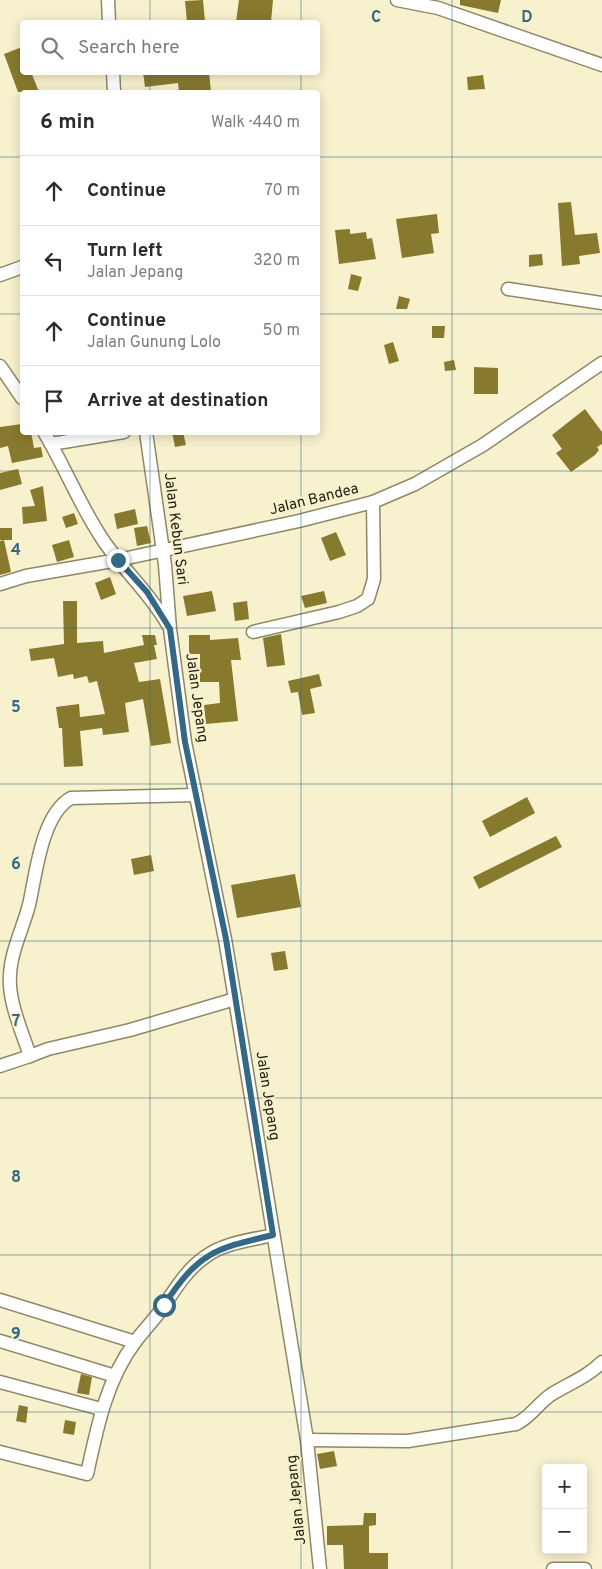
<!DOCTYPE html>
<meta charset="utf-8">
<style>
:root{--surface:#fff;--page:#f7f7f7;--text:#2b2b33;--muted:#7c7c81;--line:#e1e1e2}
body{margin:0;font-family:Overpass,sans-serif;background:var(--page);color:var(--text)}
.controls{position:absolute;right:15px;bottom:15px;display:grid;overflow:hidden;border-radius:5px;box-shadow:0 2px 12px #0003}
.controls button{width:45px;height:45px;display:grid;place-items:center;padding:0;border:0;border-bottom:1px solid var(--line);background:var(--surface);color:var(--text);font:25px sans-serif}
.stop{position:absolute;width:15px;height:15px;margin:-11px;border:4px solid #336985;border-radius:50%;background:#fff}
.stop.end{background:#336985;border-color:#fff;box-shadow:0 1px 5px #0008}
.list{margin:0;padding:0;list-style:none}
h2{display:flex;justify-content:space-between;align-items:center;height:65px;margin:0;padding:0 20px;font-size:21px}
h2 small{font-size:16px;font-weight:400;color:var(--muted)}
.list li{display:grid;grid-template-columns:32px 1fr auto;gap:15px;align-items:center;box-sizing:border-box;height:70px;padding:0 20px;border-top:1px solid var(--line)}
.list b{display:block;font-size:19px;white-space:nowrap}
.list p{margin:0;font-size:16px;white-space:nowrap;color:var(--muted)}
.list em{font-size:16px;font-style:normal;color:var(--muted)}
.icon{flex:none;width:28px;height:28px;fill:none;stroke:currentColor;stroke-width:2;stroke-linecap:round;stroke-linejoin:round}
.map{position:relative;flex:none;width:602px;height:1569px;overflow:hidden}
.search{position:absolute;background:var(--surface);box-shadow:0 2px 12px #0003;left:20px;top:20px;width:300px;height:55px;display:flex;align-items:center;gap:12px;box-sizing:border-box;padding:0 18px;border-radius:5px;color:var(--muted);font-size:19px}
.panel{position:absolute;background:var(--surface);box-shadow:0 2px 12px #0003;left:20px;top:90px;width:300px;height:345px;border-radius:5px}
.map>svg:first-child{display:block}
.building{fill:#877a2e}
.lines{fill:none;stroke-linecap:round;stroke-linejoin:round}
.minor-casing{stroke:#8e8867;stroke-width:15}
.minor{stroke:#fff;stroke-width:12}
.route{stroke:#336985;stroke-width:6}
.grid{fill:none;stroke:#336985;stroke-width:1;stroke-opacity:0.55}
.labels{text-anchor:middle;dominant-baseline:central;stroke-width:4;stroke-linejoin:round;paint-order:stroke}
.street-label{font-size:15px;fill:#232013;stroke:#f7f1cd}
.grid-label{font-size:16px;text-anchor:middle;font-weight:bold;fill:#336985;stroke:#f7f1cd;stroke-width:4;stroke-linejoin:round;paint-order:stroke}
</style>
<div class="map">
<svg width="602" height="1569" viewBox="0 0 602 1569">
<rect width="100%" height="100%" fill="#f7f1cd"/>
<!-- building -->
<g class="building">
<path d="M203,0L205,22H187L185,1Z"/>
<path d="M239,0H273L271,22H236Z"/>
<path d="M460,0H501L498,13L460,5Z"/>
<path d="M22,47V72H31L39,92H18L4,54Z"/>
<path d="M143,72H209L211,92H179L178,83L145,87Z"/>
<path d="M483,75L485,89L468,90L467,77Z"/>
<path d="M571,202L575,235L597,233L600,253L579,256L580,264L562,266L558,203Z"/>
<path d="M437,214L439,233L431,234L434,253L402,258L396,219Z"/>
<path d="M350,229V234L366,232L367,239L372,238L376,259L339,264L335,230Z"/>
<path d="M542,254L543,265L529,267V255Z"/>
<path d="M351,274L362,277L358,291L348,289Z"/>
<path d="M399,296L410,299L407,309H396Z"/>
<path d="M432,326H445L444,338H432Z"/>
<path d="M393,342L399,361L389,364L384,345Z"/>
<path d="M454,360L456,370L445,371L444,362Z"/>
<path d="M474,367L498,368V394H474Z"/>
<path d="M585,409L602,432V444L597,447L599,450L595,455L571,472L556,453L562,449L552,435Z"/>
<path d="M22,424V432H31L34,448L41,447L43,457L12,463L8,446L0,448V427Z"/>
<path d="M172,432H183L186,445L175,447Z"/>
<path d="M18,469L22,484L0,490V473Z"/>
<path d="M43,486L47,521L23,524L22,507L35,506L30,490Z"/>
<path d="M135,509L138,524L117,529L114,514Z"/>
<path d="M74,513L78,524L66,528L62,517Z"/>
<path d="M147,526L151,543L137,546L134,528Z"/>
<rect x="0" y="528" width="12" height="12"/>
<path d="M336,532L346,555L330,561L321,538Z"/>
<path d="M4,540L11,572L0,575V541Z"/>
<path d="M69,540L74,557L57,562L52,545Z"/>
<path d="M110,577L116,594L101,600L95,583Z"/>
<path d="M212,591L216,611L187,616L183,596Z"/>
<path d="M324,591L327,603L305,608L301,596Z"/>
<path d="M63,601H77V643L103,641L104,653L144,645L142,635H155L157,645H154L157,659L134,663L139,682L160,679L171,743L151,746L143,699L125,703L129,732L103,735L102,728L80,731L83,766L64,767L62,728H59L56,707L79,704L80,717L105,714L97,681L89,683L87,676L74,679L73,674L58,677L54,658L31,661L29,649L64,644Z"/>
<path d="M247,601L249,619L235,621L233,603Z"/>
<path d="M281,634L285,665L267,667L263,638Z"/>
<path d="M189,635H210V640L238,638L241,660H231L238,721L206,724L204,705L220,703L219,682H200V654H189Z"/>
<path d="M319,674L322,686L310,689L315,713L302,715L298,692L291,693L288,681Z"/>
<path d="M527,797L535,813L490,837L482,821Z"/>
<path d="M556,836L562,847L479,889L473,877Z"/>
<path d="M151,855L154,871L134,875L131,859Z"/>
<path d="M295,874L301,907L237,918L231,885Z"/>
<path d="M285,951L288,969L274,971L271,953Z"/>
<path d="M81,1374L92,1377L89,1395L77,1393Z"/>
<path d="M19,1405L28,1407L26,1423L16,1421Z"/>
<path d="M65,1420L76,1422L74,1435L63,1433Z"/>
<path d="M334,1451L337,1466L320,1469L317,1454Z"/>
<path d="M364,1513H376V1525L369,1526V1553H388V1569H344L343,1545H327V1526L363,1525Z"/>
</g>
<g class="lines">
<defs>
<g id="minor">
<path d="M108,0L109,22"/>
<path d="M397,0L438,8L602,65"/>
<path d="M113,72L114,92"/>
<path d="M0,275L22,267"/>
<path d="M508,289L602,303"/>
<path d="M0,366L22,398"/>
<path d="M44,432C65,467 80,506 103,540C123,570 150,593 168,625"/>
<path d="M146,432L165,565L170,629L185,742L225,939L235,999L307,1440L320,1569"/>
<path d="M51,444L124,432"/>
<path d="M0,584L26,576L118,560L299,521L373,502L415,484L483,445L602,363"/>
<path d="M253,632L339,612L357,606L368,599L374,579L373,502"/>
<path d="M196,795L71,798C41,815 36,875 29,905C23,928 11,951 10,975C8,1002 22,1031 30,1056L48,1049L130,1030L235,999"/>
<path d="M0,1066L30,1056"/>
<path d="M0,1300L135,1342"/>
<path d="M0,1341L115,1376"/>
<path d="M0,1382L101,1409"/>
<path d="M307,1440L408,1441L516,1424C531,1417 538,1403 552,1394C570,1383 587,1377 602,1362"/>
<path d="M0,1452L87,1474C97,1428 106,1381 135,1342C143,1331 153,1321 161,1310C174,1291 186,1270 205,1257C223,1243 251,1240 273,1235"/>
<path d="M553,1569H585"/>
</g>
</defs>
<!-- minor casing -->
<use href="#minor" class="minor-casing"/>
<!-- minor -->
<use href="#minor" class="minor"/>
</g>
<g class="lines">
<!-- route -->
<path class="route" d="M118,560L147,592L170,629L185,742L226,939L273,1235C214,1249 199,1252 164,1305"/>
</g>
<!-- grid -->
<path class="grid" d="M150,0V22M301,0V22M452,0V1569M150,72V92M301,72V92M0,157H22M318,157H602M0,314H22M318,314H602M150,432V1569M301,432V1569M0,471H602M0,628H602M0,784H602M0,941H602M0,1098H602M0,1255H602M0,1412H602"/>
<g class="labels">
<!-- street labels -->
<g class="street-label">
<text transform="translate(314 500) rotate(-14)">Jalan Bandea</text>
<text transform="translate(175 529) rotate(83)">Jalan Kebun Sari</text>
<text transform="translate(196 698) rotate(82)">Jalan Jepang</text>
<text transform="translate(267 1096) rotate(81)">Jalan Jepang</text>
<text transform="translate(297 1500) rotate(-96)">Jalan Jepang</text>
</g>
</g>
<g class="grid-label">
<text x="376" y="22">C</text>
<text x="527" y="22">D</text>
<text x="16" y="555">4</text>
<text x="16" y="712">5</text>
<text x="16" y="869">6</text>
<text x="16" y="1026">7</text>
<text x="16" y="1182">8</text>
<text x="16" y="1339">9</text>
</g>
</svg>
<div class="controls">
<button>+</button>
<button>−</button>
</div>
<div class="stop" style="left:164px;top:1305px"></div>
<div class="stop end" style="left:118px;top:560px"></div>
<div class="search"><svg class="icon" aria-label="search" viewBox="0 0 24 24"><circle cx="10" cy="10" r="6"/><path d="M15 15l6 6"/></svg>Search here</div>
<section class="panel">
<h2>6 min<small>Walk · 440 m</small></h2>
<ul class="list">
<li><svg class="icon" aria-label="ahead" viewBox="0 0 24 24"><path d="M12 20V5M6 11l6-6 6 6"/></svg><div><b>Continue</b></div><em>70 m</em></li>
<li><svg class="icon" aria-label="left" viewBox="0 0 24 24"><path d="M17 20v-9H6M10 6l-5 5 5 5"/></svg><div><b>Turn left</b><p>Jalan Jepang</p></div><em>320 m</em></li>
<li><svg class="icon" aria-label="ahead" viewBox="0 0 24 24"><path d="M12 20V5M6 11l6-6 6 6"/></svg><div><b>Continue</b><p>Jalan Gunung Lolo</p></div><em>50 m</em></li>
<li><svg class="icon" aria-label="arrive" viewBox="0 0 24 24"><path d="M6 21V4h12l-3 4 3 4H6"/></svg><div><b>Arrive at destination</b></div></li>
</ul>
</section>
</div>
